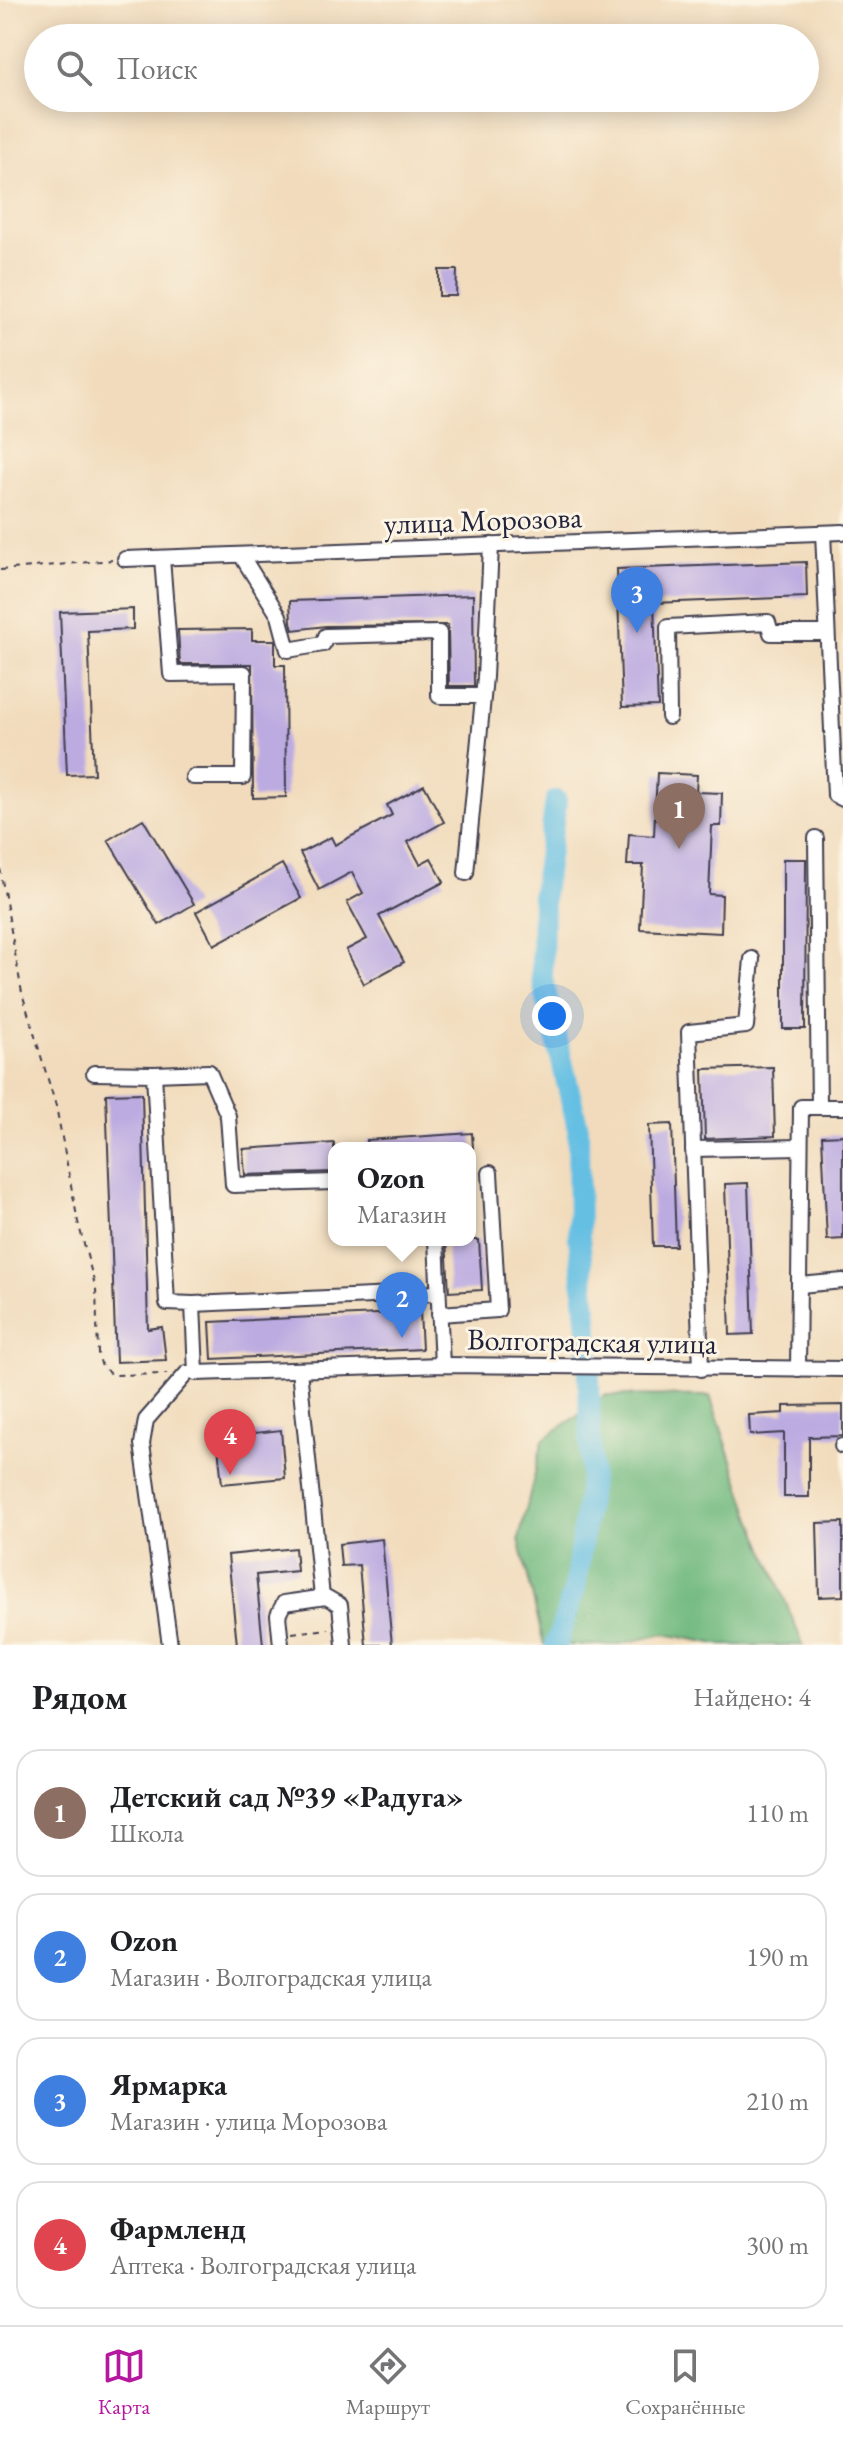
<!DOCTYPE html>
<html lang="ru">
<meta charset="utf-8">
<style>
:root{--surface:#fff;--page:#f6f6f6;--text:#202124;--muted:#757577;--line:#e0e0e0;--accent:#b5179e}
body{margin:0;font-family:"EB Garamond",serif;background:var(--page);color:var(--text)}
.you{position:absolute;left:552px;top:1016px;width:28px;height:28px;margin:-20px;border:6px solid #fff;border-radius:50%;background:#1a73e8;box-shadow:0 0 0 12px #1a73e833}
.badge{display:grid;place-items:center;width:52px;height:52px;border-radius:50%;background:var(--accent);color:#fff;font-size:26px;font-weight:700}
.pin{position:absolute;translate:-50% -66px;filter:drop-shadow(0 2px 4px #0008)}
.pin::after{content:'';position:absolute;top:42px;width:28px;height:24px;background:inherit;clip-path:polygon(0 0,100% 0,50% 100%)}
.popup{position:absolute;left:328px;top:1142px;width:148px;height:104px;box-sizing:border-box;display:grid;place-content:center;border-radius:16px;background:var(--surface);filter:drop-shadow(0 2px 6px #0005);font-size:26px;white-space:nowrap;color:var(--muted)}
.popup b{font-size:30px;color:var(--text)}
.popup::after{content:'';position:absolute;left:50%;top:100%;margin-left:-16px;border:16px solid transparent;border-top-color:var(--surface)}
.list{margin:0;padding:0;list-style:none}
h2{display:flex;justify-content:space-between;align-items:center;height:104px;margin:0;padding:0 32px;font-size:34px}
h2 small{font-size:26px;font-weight:400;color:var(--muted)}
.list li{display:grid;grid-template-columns:52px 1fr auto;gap:24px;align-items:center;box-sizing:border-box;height:128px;margin:0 16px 16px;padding:0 16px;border:2px solid var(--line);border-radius:24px}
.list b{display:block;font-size:30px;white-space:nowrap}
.list p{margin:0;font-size:26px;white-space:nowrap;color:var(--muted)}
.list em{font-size:26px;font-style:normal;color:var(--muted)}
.icon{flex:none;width:44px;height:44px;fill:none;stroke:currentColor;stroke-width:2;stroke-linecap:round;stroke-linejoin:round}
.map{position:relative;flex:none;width:843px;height:1645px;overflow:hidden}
.search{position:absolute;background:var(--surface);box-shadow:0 4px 20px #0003;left:24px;right:24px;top:24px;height:88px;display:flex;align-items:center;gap:20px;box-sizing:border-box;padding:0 28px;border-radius:44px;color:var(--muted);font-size:30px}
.sheet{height:680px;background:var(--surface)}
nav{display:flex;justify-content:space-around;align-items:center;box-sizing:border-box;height:112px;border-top:2px solid var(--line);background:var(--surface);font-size:22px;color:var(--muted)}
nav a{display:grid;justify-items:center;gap:4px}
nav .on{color:var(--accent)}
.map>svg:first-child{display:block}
.forest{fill:#72ba80;stroke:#4a6e5e;stroke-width:2}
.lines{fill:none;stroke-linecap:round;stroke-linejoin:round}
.river{stroke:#65bfe3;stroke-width:22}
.building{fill:#bcabe1}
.minor-casing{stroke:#413e4e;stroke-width:18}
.path{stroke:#413e4e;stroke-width:2;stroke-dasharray:6 6;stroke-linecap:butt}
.minor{stroke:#fff;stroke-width:14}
.labels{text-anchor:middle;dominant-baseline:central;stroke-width:6;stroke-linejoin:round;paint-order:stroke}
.street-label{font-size:30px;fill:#22223b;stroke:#fcf5e5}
</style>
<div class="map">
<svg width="843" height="1645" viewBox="0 0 843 1645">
<rect width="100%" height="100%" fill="#fcf5e5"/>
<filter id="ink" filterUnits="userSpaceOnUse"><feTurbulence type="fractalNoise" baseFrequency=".0125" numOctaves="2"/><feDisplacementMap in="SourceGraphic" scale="16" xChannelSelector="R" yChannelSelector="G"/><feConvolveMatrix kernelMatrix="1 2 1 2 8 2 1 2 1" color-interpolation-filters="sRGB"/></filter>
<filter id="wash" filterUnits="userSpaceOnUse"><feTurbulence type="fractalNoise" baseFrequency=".006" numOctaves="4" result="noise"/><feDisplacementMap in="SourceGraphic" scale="32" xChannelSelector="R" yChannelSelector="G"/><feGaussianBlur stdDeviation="1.8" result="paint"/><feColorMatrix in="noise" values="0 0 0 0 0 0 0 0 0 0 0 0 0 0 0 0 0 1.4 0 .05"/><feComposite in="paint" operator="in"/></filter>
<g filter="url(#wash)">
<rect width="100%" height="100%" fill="#f1dbbc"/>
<!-- forest -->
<path class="forest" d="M606,1395L710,1396L751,1516L803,1645H723L664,1634L616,1645H544L519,1539L543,1440Z"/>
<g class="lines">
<!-- river -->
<path class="river" d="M556,801L543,894L542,978L578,1128L579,1237L588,1329L591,1475L575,1588L556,1645"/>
</g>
<g id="blocks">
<!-- building -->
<g class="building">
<path d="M439,270H457L456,296H439Z"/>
<path d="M806,562L807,597L654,603L658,706L622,707L617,569Z"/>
<path d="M473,595L474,686H449L448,625L326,626L293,630L291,622L290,601Z"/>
<path d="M133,609V629L88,631L94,774L67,775L60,612Z"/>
<path d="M252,629V640H275V665H285L286,797L253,798L252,664H180L178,630Z"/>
<path d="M657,773L697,775L696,792L722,793L721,826H712L709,894L722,895L721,933L640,929L643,865H627L629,834L654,836Z"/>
<path d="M424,785L444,822L408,842L420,864L431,858L444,882L379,916L404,962L364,984L346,950L367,939L347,902L363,893L352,872L319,890L300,853L331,837L335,845L392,815L387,805Z"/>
<path d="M143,819L194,904L159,925L108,840Z"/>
<path d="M783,859H806L805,1029H783Z"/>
<path d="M282,864L301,898L214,945L196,912Z"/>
<path d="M773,1067L775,1136L705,1139L703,1069Z"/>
<path d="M142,1093L148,1329L162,1327L166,1360L116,1362L106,1094Z"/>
<path d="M672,1124L676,1246H653L649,1125Z"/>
<path d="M472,1133L473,1148H367V1140Z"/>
<path d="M843,1135V1239L827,1240L822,1136Z"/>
<path d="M334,1143V1172L245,1175L243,1149Z"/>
<path d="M748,1183L753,1334L730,1335L725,1184Z"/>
<path d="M446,1240H479L482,1290L449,1292Z"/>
<path d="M420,1312L422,1349L212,1359L210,1322Z"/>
<path d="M843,1405V1436L809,1437V1497H784V1433L750,1435L749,1415L784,1413V1406Z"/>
<path d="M281,1430L285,1478L222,1484L217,1437Z"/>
<path d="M843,1522V1596L819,1597L817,1523Z"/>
<path d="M382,1539L392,1645H366L359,1565L341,1566L339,1544Z"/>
<path d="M295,1548L297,1571L256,1575L263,1645H237L228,1555Z"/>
</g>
</g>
</g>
<g filter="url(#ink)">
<use href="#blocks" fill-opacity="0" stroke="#413e4e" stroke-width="2"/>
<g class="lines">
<defs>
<g id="minor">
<path d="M823,533L835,795L843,799"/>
<path d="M241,555L279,616L288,650L323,644L326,636L439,633V696H483"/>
<path d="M162,558L171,674L244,673L243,777H193"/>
<path d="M125,559L843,532"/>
<path d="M669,717L668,627L768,622L771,633H825"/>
<path d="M816,838L819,1107"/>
<path d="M466,873L485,677L491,545"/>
<path d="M94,1073L154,1074L167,1303L193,1304L196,1373L442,1365L843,1369"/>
<path d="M154,1074L209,1072L228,1116L233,1185L334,1182"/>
<path d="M693,1149L800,1147"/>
<path d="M436,1240L442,1365"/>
<path d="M800,1285L843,1281"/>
<path d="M193,1304L438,1293"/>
<path d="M439,1314L498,1310L490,1173"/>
<path d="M701,1369L689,1032L746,1026L752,959"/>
<path d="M798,1369L801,1107H843"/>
<path d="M299,1370L322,1597"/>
<path d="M842,1446H843"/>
<path d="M170,1645L142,1444L146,1420L187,1373"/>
<path d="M281,1645L278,1615L284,1603L326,1597L340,1605L344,1645"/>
</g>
</defs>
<!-- minor casing -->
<use href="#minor" class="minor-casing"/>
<!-- path -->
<g class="path">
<path d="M0,570L112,560"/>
<path d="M0,868L22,993L56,1106L78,1222L96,1289L98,1354L102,1367L113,1375L167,1374"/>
<path d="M292,1633L329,1629"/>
</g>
<!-- minor -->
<use href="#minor" class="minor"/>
</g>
</g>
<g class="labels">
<!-- street labels -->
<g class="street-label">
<text transform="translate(483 520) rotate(-2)">улица Морозова</text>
<text transform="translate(592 1341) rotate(1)">Волгоградская улица</text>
</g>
</g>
</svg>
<div class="you"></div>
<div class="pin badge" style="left:679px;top:849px;background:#8d6e63">1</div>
<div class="pin badge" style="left:402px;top:1338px;background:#3f7fe0">2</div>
<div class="popup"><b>Ozon</b>Магазин</div>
<div class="pin badge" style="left:637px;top:633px;background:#3f7fe0">3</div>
<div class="pin badge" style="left:230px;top:1475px;background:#e0444e">4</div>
<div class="search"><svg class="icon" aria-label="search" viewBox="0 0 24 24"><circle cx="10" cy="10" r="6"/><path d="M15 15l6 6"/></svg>Поиск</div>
</div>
<section class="sheet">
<h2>Рядом<small>Найдено: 4</small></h2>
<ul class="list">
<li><span class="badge" style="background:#8d6e63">1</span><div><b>Детский сад №39 «Радуга»</b><p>Школа</p></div><em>110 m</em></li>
<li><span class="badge" style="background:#3f7fe0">2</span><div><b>Ozon</b><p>Магазин · Волгоградская улица</p></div><em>190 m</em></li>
<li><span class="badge" style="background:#3f7fe0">3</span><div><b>Ярмарка</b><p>Магазин · улица Морозова</p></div><em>210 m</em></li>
<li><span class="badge" style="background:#e0444e">4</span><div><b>Фармленд</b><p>Аптека · Волгоградская улица</p></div><em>300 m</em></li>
</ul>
</section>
<nav>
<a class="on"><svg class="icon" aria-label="map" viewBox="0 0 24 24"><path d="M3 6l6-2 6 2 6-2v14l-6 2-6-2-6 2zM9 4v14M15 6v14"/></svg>Карта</a>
<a><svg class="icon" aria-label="directions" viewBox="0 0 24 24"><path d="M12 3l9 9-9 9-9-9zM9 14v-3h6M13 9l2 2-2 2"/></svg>Маршрут</a>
<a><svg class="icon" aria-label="saved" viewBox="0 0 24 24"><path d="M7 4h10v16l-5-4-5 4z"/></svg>Сохранённые</a>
</nav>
